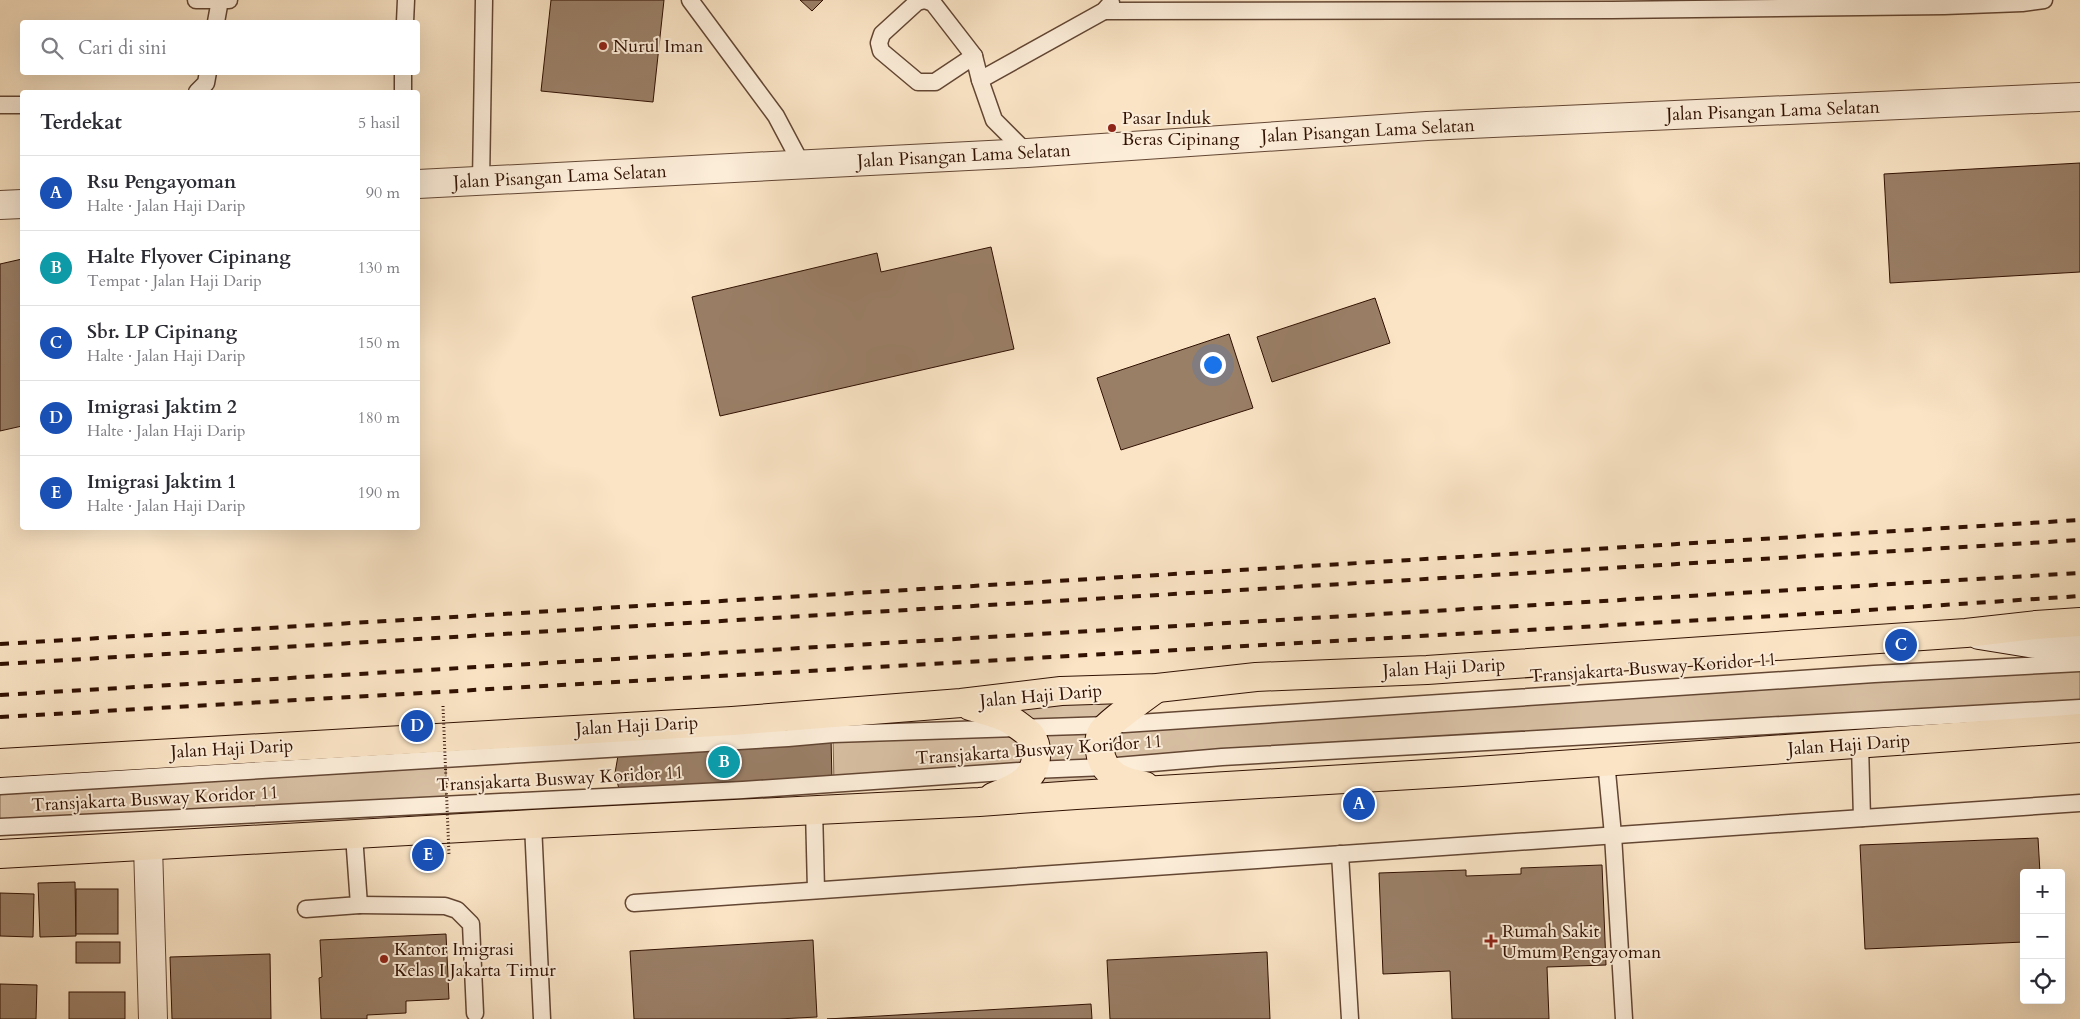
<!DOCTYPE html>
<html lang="id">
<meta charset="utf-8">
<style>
:root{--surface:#fff;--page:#f7f7f7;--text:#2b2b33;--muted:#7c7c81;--line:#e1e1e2;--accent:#ea580c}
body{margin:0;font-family:Cardo,serif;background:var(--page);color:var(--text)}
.controls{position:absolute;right:15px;bottom:15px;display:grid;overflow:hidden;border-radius:5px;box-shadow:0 5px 20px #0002}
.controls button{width:45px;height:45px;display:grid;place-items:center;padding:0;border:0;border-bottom:1px solid var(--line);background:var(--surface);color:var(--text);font:25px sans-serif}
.you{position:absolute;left:1212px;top:364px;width:18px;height:18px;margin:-12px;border:4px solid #fff;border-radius:50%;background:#1a73e8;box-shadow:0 0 0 8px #1a73e833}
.badge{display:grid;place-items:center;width:32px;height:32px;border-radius:50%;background:var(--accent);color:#fff;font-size:16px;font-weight:700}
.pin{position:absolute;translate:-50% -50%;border:2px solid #fff;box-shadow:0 1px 5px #0006}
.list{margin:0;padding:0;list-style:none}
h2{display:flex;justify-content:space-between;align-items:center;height:65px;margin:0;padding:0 20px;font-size:21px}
h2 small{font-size:16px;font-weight:400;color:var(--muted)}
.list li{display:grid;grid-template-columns:32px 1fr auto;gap:15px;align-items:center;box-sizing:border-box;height:75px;padding:0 20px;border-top:1px solid var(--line)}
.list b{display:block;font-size:19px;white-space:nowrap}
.list p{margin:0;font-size:16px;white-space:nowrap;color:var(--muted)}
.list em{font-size:16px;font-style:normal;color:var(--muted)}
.icon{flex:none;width:28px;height:28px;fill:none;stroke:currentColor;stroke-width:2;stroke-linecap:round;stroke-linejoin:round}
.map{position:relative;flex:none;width:2080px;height:1019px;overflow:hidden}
.search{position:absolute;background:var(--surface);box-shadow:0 5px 20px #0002;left:20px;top:20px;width:400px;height:55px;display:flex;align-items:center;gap:12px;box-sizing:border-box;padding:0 18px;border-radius:5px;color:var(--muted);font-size:19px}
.panel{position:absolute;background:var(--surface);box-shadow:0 5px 20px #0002;left:20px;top:90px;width:400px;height:440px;border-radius:5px}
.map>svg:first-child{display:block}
.green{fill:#d8c0a4;stroke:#846853}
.building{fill:#9a7f67;stroke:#311102}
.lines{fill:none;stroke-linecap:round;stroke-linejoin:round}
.service-casing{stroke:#634633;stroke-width:19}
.minor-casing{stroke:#634633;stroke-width:30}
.tertiary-casing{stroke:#634633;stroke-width:30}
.secondary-casing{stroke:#311102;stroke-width:30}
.primary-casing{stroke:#311102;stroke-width:30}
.service{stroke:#fcedd9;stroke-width:16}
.minor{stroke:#fcedd9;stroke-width:28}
.tertiary{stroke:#fcedd9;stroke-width:28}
.secondary{stroke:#fcedd9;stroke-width:28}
.primary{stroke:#fae4c5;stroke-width:28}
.rail{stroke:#311102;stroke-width:4;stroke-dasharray:9 9;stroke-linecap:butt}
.path-bridge{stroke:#311102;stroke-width:3;stroke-dasharray:1 2.5;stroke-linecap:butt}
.poi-dot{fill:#8f2418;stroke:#fcedd9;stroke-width:2}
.labels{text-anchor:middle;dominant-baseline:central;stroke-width:4;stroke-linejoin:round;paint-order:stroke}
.poi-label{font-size:18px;fill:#311102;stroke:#fcedd9;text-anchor:start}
.street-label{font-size:18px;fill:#311102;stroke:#fcedd9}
</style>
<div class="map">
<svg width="2080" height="1019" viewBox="0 0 2080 1019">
<rect width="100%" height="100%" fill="#fae4c5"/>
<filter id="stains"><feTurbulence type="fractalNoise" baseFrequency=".004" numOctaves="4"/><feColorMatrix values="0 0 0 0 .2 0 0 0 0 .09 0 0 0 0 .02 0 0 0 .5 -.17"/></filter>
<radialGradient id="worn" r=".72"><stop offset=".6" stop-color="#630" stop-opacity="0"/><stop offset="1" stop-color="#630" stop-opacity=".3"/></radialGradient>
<!-- green -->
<g class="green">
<path d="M2080,662V708L1143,764L1125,782L979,802L1032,770L834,784L833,734L1019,729L961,703L1157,688L1120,717Z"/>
<path d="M446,759V804L0,827V786Z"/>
</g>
<!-- building -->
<g class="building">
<path d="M551,0H664L653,102L541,91Z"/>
<path d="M800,0H823L812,11Z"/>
<path d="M2080,163V272L1890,283L1884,174Z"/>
<path d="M991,247L1014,349L720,416L692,297L877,253L881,272Z"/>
<path d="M22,259V426L0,431V264Z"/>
<path d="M1375,298L1390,343L1272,382L1257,337Z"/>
<path d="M1229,334L1253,408L1121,450L1097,378Z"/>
<path d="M831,737L832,781L620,793L615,773L619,750Z"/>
<path d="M2038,838L2040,873H2024V942L1865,949L1860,845Z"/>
<path d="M1602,865L1606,965L1547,967L1549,1019H1452L1450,971L1383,974L1379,873L1466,870V876L1521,874V868Z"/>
<path d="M75,882L76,936L40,937L38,883Z"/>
<rect x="76" y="889" width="42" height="45"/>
<path d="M0,893L34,894L33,937L0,936Z"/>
<path d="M446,934L449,999L406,1001V1013L367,1015V1019H321L319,978L322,977L320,940Z"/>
<path d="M813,940L817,1017L778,1019H634L630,951Z"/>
<rect x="76" y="942" width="44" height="21"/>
<path d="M1267,952L1270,1019H1110L1107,960Z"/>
<path d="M270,954L271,1019H172L170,957Z"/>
<path d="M0,984L37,985L36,1019H0Z"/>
<rect x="69" y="992" width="56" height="27"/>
<path d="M1091,1004L1092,1019H827Z"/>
</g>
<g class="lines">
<defs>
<g id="service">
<path d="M196,0H229"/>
<path d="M690,0L776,116L802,165"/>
<path d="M924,0L917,2L882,34L879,43L881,51L918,82H935L974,56"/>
<path d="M925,0L933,3L974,56L980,80"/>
<path d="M1104,11L1612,10L1944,6L2022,3L2044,0"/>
<path d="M216,22L220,0"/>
<path d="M405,22L406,0"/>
<path d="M197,92L206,83L208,72"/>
<path d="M403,92V72"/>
<path d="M0,105H22"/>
<path d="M1027,153L994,120L980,80L1104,11L1111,3"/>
<path d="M481,182L484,0"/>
<path d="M1860,745L1862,818"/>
<path d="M1606,761L1613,835L1624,1019"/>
<path d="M0,786L788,738L833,734L1109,725L1874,674L2080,663"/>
<path d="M814,809L816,890"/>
<path d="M533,824L542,1019"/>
<path d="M0,827L743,790L1033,770L1105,767L1222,757L2080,708"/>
<path d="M1340,854L1350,1019"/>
<path d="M634,903L2080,803"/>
<path d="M359,905L445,906L457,910L471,924L475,1013"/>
<path d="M306,909L359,905L354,835"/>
</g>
<path id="minor" d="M148,846L153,1019"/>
<g id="tertiary">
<path d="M418,184L1027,153L1427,126L2080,97"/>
<path d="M0,205L22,204"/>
</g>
<path id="secondary" d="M1979,635L2061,648L2080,649"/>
<g id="primary">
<path d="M970,706C982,710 999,713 1010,720C1014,722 1029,733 1031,736C1040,749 1037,771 1024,781C1015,789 1004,792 993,797"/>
<path d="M0,763L732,721L961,703L1061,691L1157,688L1256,677L1427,670L1966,633L2036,625L2080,622"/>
<path d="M1145,786C1124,782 1103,776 1100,751C1099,745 1099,737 1102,732C1106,725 1147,695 1157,688"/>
<path d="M0,854L533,824L979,802L1076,795L1462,772L2080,728"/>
</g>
</defs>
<!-- service casing -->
<use href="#service" class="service-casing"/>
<!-- minor casing -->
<use href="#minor" class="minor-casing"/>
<!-- tertiary casing -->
<use href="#tertiary" class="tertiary-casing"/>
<!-- secondary casing -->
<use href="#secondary" class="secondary-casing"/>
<!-- primary casing -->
<use href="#primary" class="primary-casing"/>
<!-- service -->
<use href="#service" class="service"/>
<!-- minor -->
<use href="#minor" class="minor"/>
<!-- tertiary -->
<use href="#tertiary" class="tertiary"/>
<!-- secondary -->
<use href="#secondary" class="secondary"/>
<!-- primary -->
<use href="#primary" class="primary"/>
<!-- rail -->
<g class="rail">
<path d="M0,644L2080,520"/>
<path d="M0,664L2080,540"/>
<path d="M0,695L2080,573"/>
<path d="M0,717L1808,614L2080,596"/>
</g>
<!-- path-bridge -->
<path class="path-bridge" d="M443,706L449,855"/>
</g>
<!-- markers -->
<g class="poi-dot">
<circle cx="603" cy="46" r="5"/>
<circle cx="1112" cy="128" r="5"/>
<path d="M1488.5 933.5h5v5h5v5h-5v5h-5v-5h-5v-5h5z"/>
<circle cx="384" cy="959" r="5"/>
</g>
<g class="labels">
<!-- poi labels -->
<g class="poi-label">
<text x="613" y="46">Nurul Iman</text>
<text x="1122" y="118">Pasar Induk<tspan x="1122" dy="21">Beras Cipinang</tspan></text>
<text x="1502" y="931">Rumah Sakit<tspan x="1502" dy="21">Umum Pengayoman</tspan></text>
<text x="394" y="949">Kantor Imigrasi<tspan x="394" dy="21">Kelas I Jakarta Timur</tspan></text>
</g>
<!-- street labels -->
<g class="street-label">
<text transform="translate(1773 111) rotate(-2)">Jalan Pisangan Lama Selatan</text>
<text transform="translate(1368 131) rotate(-3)">Jalan Pisangan Lama Selatan</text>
<text transform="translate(964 156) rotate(-3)">Jalan Pisangan Lama Selatan</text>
<text transform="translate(560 177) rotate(-3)">Jalan Pisangan Lama Selatan</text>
<text transform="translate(1444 668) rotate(-3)">Jalan Haji Darip</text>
<text transform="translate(1653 668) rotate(-4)">Transjakarta Busway Koridor 11</text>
<text transform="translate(1041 696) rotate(-5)">Jalan Haji Darip</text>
<text transform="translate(637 726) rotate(-3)">Jalan Haji Darip</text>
<text transform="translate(1849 745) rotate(-4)">Jalan Haji Darip</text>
<text transform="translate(232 749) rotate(-3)">Jalan Haji Darip</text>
<text transform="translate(1039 750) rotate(-4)">Transjakarta Busway Koridor 11</text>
<text transform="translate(560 779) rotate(-3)">Transjakarta Busway Koridor 11</text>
<text transform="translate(155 799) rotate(-3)">Transjakarta Busway Koridor 11</text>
</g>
</g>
<rect width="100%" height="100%" filter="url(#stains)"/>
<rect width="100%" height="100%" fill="url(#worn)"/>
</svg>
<div class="controls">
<button>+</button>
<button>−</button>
<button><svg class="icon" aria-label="locate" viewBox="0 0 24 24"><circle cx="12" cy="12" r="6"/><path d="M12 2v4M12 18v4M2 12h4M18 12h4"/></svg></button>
</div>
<div class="you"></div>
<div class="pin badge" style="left:1359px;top:804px;background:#1a4fb4">A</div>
<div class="pin badge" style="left:724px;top:762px;background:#0f9aa8">B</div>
<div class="pin badge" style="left:1901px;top:645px;background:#1a4fb4">C</div>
<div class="pin badge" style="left:417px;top:726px;background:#1a4fb4">D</div>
<div class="pin badge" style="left:428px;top:855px;background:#1a4fb4">E</div>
<div class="search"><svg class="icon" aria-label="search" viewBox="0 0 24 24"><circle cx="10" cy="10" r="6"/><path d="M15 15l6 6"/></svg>Cari di sini</div>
<section class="panel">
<h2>Terdekat<small>5 hasil</small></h2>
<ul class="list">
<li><span class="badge" style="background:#1a4fb4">A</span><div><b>Rsu Pengayoman</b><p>Halte · Jalan Haji Darip</p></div><em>90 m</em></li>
<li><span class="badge" style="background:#0f9aa8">B</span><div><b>Halte Flyover Cipinang</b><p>Tempat · Jalan Haji Darip</p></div><em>130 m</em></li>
<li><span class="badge" style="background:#1a4fb4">C</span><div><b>Sbr. LP Cipinang</b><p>Halte · Jalan Haji Darip</p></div><em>150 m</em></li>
<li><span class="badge" style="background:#1a4fb4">D</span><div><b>Imigrasi Jaktim 2</b><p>Halte · Jalan Haji Darip</p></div><em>180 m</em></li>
<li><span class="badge" style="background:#1a4fb4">E</span><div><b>Imigrasi Jaktim 1</b><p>Halte · Jalan Haji Darip</p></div><em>190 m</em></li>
</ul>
</section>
</div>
